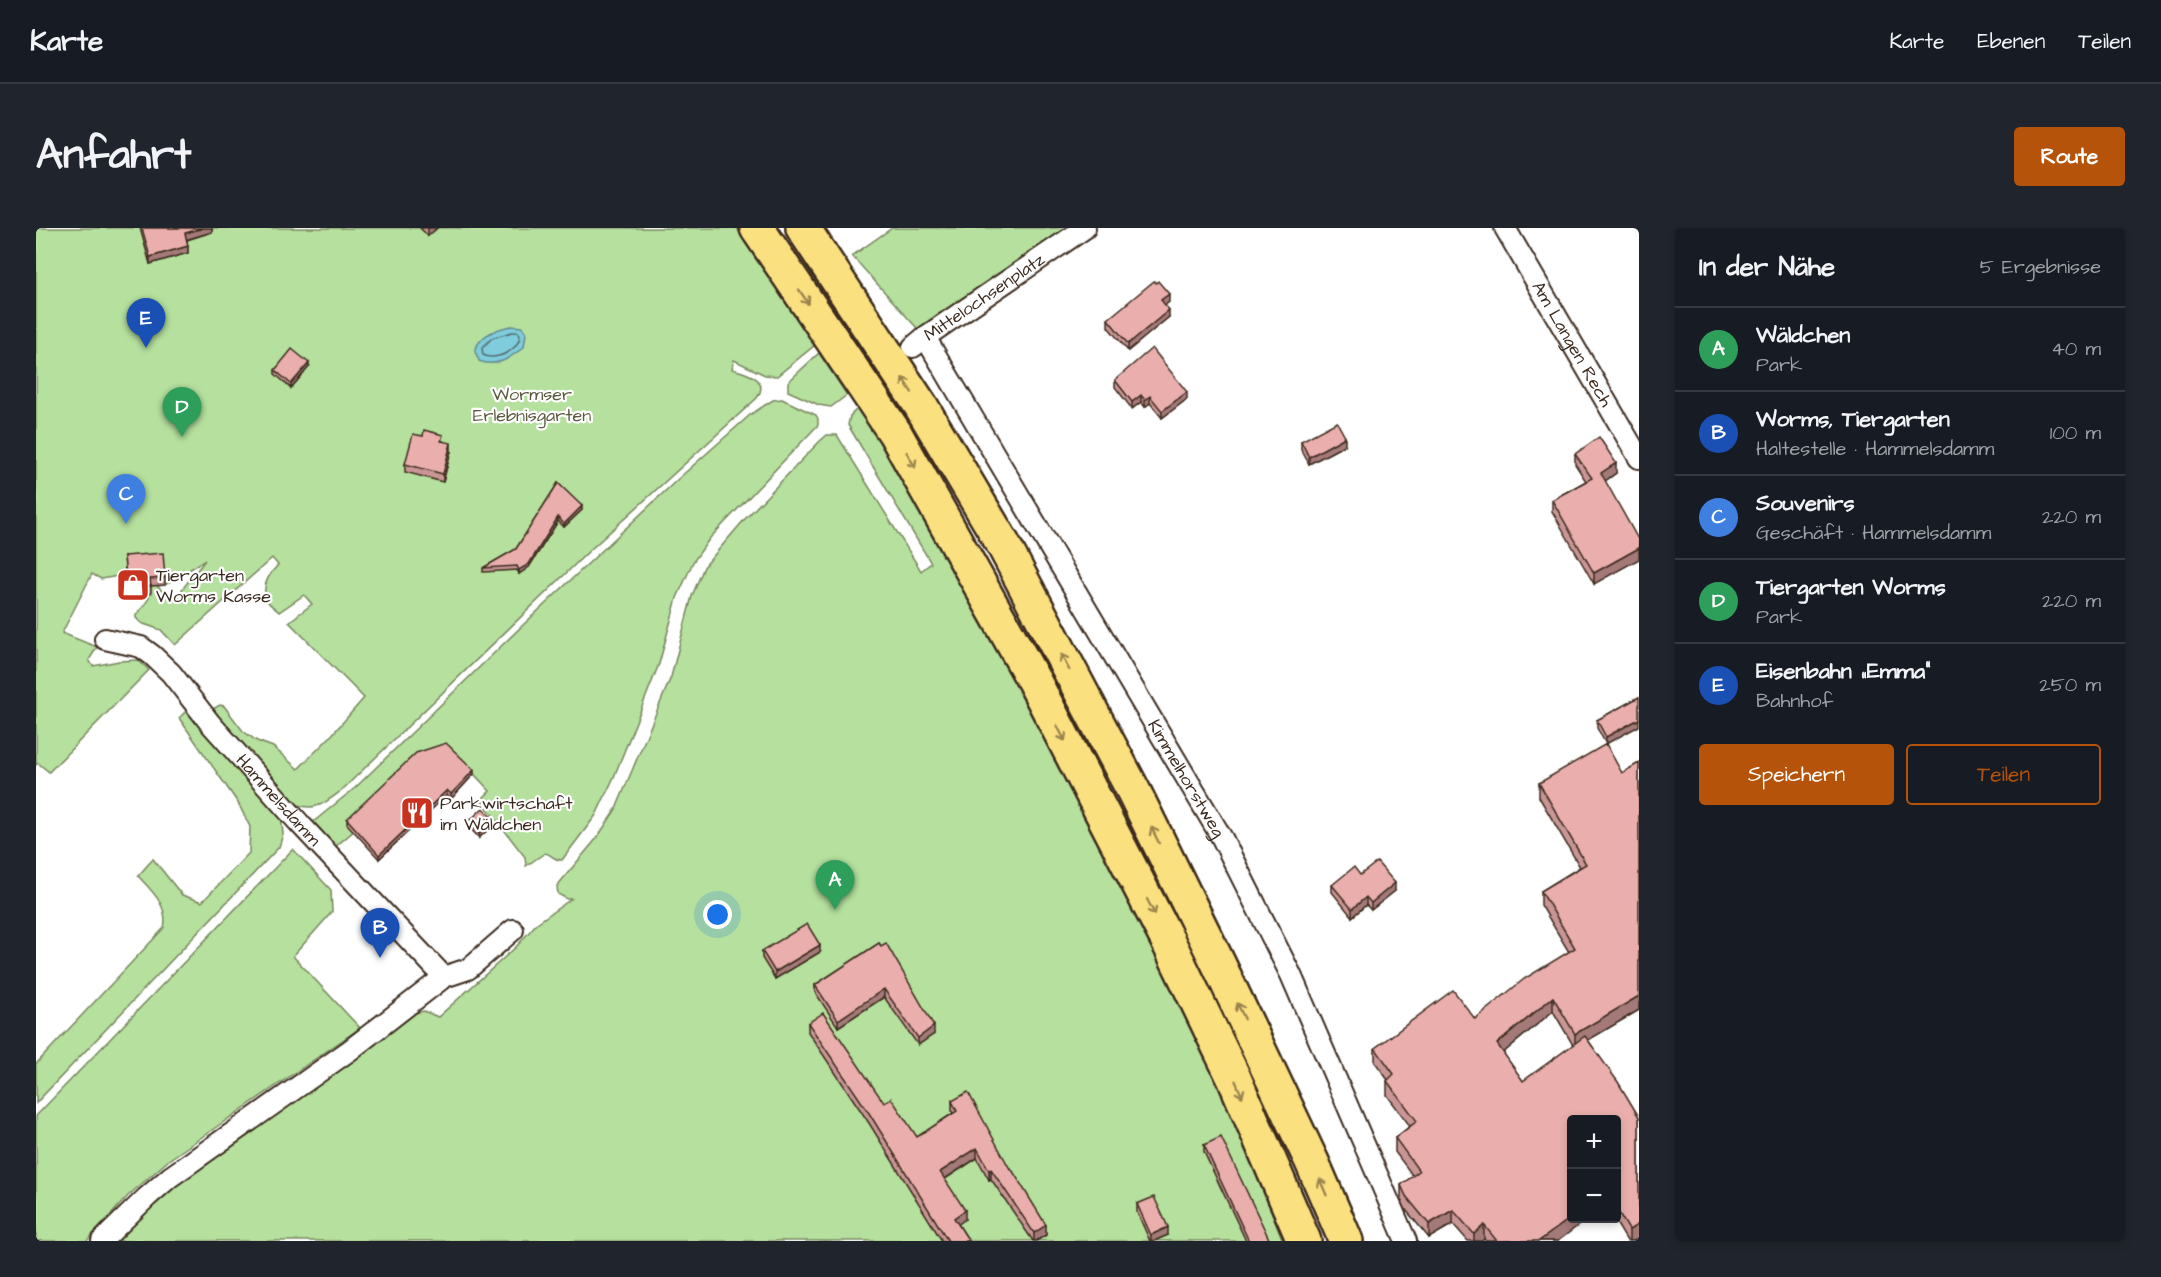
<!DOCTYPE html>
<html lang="de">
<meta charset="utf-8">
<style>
:root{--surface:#171b24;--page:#20242c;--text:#f1f3f6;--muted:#9ea1a6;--line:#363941;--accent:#b45309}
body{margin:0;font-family:"Architects Daughter",sans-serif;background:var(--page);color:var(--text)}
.controls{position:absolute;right:18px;bottom:18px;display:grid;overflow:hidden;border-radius:6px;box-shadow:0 3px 9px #0003}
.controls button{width:54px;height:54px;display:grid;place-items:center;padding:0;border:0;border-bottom:2px solid var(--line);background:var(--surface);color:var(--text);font:30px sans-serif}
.you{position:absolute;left:682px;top:687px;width:21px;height:21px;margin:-15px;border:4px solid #fff;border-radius:50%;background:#1a73e8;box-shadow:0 0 0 9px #1a73e833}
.badge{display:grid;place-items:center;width:39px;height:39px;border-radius:50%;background:var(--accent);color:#fff;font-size:20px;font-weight:700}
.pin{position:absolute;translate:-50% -50px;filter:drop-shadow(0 2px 3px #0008)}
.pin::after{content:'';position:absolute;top:32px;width:21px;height:18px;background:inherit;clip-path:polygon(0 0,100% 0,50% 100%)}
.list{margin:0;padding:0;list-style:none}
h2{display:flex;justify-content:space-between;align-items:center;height:78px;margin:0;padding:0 24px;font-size:26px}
h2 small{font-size:20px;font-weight:400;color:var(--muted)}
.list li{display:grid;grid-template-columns:39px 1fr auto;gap:18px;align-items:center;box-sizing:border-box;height:84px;padding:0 24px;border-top:2px solid var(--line)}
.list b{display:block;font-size:22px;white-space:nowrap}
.list p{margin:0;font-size:20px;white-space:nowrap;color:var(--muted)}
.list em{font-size:20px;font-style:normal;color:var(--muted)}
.actions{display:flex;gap:12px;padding:18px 24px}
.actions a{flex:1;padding:14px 0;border:2px solid var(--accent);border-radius:6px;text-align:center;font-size:21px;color:var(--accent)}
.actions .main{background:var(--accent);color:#fff}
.map{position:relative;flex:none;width:1603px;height:1013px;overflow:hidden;border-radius:6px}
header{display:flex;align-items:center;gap:36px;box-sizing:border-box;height:84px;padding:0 30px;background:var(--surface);border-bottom:2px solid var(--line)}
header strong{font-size:28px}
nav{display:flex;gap:33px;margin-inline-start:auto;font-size:21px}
.intro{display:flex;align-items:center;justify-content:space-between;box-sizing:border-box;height:144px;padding:0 36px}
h1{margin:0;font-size:42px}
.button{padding:15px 27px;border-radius:6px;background:var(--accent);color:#fff;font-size:21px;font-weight:700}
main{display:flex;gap:36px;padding:0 36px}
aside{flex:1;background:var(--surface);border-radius:6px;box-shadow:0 3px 9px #0003}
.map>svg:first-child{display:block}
.green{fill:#b5e09d;stroke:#78855e;stroke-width:1.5;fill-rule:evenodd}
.water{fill:#7eccdc;stroke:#638b90;stroke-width:1.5}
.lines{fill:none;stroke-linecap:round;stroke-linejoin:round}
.shore{stroke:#566b6a;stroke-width:1.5}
.minor-casing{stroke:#3b2a1e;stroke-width:24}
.trunk-casing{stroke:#3b2a1e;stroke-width:38}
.minor{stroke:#fff;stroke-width:20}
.trunk{stroke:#fbe080;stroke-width:33}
.wall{fill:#c99695;stroke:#3b2a1e;stroke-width:1.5;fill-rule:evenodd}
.shaded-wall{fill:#a47a79;stroke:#3b2a1e;stroke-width:1.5}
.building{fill:#eaafad;stroke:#3b2a1e;stroke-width:1.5}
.oneway{stroke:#9b854f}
.labels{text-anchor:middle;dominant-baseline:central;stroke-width:4.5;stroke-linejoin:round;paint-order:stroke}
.street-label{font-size:18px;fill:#3b2a1e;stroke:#fff}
.park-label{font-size:18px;fill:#5a583e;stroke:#fff}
.poi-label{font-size:18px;fill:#3b2a1e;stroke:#fff;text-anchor:start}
</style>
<header>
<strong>Karte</strong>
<nav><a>Karte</a><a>Ebenen</a><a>Teilen</a></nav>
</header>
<div class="intro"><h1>Anfahrt</h1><a class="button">Route</a></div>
<main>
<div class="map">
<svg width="1603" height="1013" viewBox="0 0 1603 1013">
<rect width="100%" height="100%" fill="#fff"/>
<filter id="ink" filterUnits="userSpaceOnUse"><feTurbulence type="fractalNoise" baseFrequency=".0167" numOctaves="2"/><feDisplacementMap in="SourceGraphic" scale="12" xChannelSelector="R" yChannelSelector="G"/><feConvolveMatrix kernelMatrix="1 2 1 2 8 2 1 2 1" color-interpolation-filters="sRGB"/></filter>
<g filter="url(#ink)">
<!-- green -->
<g class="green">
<path d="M0,0H701L779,117L741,148L729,147L698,132L696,141C711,145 734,151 721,170L554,322L305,563C289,575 279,584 259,576L175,482L184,477L188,478L207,503L221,513L237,519L262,541L294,509L328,470L253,394L276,376L268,367L243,384C240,381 234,377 232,374C224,360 233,346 242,337L236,330L139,417L125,402L105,395L100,390V387C107,378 116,371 114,359L90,361L89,347L65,351L56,346L26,405L61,419L53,432L57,438L83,433L102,432L113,442L13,544L2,535L0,537ZM169,332L137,373L121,358L129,357Z"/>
<path d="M856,0H1030L889,109L816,28Z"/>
<path d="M783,125L811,167L795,179L783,177L752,163V154Z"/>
<path d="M746,171L780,187L782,191V197L674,310L657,334L641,370L623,436L578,549L560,587L526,632C518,633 516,626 509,625L490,638L489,629L445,572L454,563L438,546L318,603L299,619L276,595L320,559L487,397L642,251L715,186L737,172Z"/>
<path d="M825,177L931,359L1125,733L1206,909L1247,1013H72L122,965L353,802L379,785L388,783L402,789L480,719L501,695L535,671H531L522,666L521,658L561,610L580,581L635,449L656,368L668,339L708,292L784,213L791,207H801L885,343L895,335L812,197L814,188Z"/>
<path d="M150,483L245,586L247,606L243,619L0,875V836L128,700C133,678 116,663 102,648L117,631L146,667L166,674L213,625L214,599L202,575L143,490Z"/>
<path d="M257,621L295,662L296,684L257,728L324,800L134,931L92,968L51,1013H0V888Z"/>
</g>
<!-- water -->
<path class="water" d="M475,98L486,99L490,105L488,119C474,130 461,140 443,133L439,123C443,107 460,101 475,98Z"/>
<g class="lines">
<!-- shore -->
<path class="shore" d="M476,104H482L484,107C483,123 460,133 447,127L446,120L456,110Z"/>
<defs>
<g id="minor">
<path id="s1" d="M1469,0L1603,230"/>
<path id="s2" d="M889,109L1186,610L1255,747L1370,1013"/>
<path id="s3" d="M877,119L889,109L1049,0"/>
<path id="s4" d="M69,411L105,419L116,427L135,445L174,495L264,596L408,749"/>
<path d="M66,1013L111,969L134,949L314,822L408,749L432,741L477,702"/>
</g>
<g id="trunk">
<path d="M721,0L859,205L998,453L1132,713L1198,850L1268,1013"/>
<path d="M767,0L885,178L967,316L1098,564L1183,737L1276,934L1310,1013"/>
</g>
</defs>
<!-- minor casing -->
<use href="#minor" class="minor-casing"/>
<!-- trunk casing -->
<use href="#trunk" class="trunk-casing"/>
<!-- minor -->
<use href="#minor" class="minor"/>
<!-- trunk -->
<use href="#trunk" class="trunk"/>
</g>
<!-- wall -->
<g class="wall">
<path d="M104,0H176V4L151,12L152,25L114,36Z"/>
<path d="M384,0H401L392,8Z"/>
<path d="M1133,74L1129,77L1133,89L1092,123L1072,99V91Z"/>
<path d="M273,139L255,160L239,146V142Z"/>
<path d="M1079,152L1151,171L1126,190L1114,175L1109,179L1105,174L1096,181L1079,159Z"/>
<path d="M387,208L407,213L415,223L407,254L369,244V236Z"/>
<path d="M1265,213L1309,217L1273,236L1265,221Z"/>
<path d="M1539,226L1580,245L1569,253L1558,356L1516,283V272L1550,253L1539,236Z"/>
<path d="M522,255L546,282L528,299L522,293L493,339L483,346L481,342L447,344V340L480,321Z"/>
<path d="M88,328L129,350V357L115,358V365L91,367Z"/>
<path d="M1603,469L1570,516L1561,500V492Z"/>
<path d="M1603,535V782L1552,812L1603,889V1010L1598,1013H1591L1577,990H1581V891L1522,1013H1450L1448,1011L1446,1013H1432L1417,996L1393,1010L1370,982L1365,971V957L1377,948L1359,924V910L1374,898L1351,867V853L1352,852L1339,834V820L1439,791L1533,724L1505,677V663L1544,639L1503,569V555L1586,545ZM1517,783L1537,817L1487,853L1467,825Z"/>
<path d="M438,546L415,571L411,567L343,631L311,596V591Z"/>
<path d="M432,594L458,596L443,610L432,598Z"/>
<path d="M1324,647L1359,663L1335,682L1330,677L1316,689L1296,664V657Z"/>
<path d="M843,715L898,806L882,817L848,769L802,799L779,764V757Z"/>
<path d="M726,723L784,724L739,751L726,730Z"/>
<path d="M772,795L881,909L917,885L916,883V873L1010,1007L1000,1013H997L955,951L953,952L941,930L909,951L929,991L922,996L933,1013H906L833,895L772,804Z"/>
<path d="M1168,917L1234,1013H1210L1168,924Z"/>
<path d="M1101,976L1132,1007L1118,1013H1114L1101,984Z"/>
</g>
<!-- shaded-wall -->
<g class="shaded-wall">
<path d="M167,0H176V4L149,12V5Z"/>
<path d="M393,0H401L392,8V1Z"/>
<path d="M152,18V25L114,36V29Z"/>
<path d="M1133,66V74L1125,80V72Z"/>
<path d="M1133,82V89L1092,123V116Z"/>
<path d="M273,135V139L255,160V156Z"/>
<path d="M1151,164V171L1126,190V183Z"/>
<path d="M1105,167V174L1096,181V174Z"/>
<path d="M1114,168V175L1109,179V172Z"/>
<path d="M1309,209V217L1273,236V229Z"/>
<path d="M415,215V223L407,254V246Z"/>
<path d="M1580,235V245L1565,256V245Z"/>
<path d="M546,278V282L528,299V296Z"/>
<path d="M522,289V293L493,339L483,346V342Z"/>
<path d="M1603,320V331L1558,356V345Z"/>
<path d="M1603,491V498L1570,516V509Z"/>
<path d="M438,542V546L415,571V566Z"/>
<path d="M411,562V567L343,631V627Z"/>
<path d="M458,592V596L443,610V606Z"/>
<path d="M1359,655V663L1335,682V675Z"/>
<path d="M1330,669V677L1316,689V681Z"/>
<path d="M784,717V724L739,751V744Z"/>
<path d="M848,761V769L802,799V792Z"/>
<path d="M1603,768V782L1539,820V806Z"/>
<path d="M1517,769V783L1461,830V816Z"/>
<path d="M898,798V806L882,817V810Z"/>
<path d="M941,920V930L904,954V944Z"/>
<path d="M955,941V951L953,952V942Z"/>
<path d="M929,982V991L918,1000V990Z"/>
<path d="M1417,982V996L1393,1010V996Z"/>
<path d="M1536,989V990H1552L1522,1013H1503Z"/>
<path d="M1603,996V1010L1598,1013H1593V1002Z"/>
<path d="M1010,997V1007L1000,1013H998V1005Z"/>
<path d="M1448,997V1011L1446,1013H1438V1006Z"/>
<path d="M1132,999V1007L1118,1013H1115V1007Z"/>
</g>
<!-- building -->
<g class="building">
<path d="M106,0H167L149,5L152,18L114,29Z"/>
<path d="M1118,53L1120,55L1122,53L1133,66L1125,72L1133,82L1092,116L1072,91Z"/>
<path d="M1116,120L1151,164L1126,183L1114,168L1109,172L1105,167L1096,174L1079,152Z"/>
<path d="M256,121L273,135L255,156L239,142Z"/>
<path d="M1301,194L1309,209L1273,229L1265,213Z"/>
<path d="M388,202L407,207L405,213L415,215L407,246L369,236L377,206L387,208Z"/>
<path d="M1563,209L1580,235L1565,245L1603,313V320L1558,345L1516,272L1556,250L1539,226Z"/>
<path d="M522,255L546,278L528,296L522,289L493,336L483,342L481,338L447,340L480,321Z"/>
<path d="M127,325L129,350L114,351L115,358L91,360L88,328Z"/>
<path d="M1603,469V491L1570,509L1561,492Z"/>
<path d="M410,515L438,542L415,566L411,562L343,627L311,591L380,525Z"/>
<path d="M1570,516L1586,545L1603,535V768L1539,806L1517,769L1461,816L1487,853L1549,808L1582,854L1603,889V996L1593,1002L1581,982V891H1536V989L1503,1013H1461L1448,997L1438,1006L1417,982L1393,996L1370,968L1365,957L1383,943L1359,910L1381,893L1351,853L1358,846L1339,820L1417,762L1439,791L1488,751L1539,720L1505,663L1550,636L1503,555Z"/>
<path d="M447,580L458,592L443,606L432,594Z"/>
<path d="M1341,634L1359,655L1335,675L1330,669L1316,681L1296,657L1318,639L1324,647Z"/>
<path d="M771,696L784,717L739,744L726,723Z"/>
<path d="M843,715L845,718L850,715L898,798L882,810L848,761L802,792L779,757Z"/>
<path d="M787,785L848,875L855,870L881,909L921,883L916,873L932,864L974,941L975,940L1010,997L998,1005L955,941L953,942L941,920L904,944L929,982L918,990L933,1013H912L833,885L772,795Z"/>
<path d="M1185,909L1234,1013H1213L1168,917Z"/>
<path d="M1118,969L1132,999L1115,1007L1101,976Z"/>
</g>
<!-- one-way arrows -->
<defs><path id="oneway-shaft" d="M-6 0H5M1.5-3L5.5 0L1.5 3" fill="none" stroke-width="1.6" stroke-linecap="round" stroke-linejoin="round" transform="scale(1.5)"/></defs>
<g class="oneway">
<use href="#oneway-shaft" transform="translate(768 69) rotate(56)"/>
<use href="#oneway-shaft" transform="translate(871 157) rotate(-123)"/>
<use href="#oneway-shaft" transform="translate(875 232) rotate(61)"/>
<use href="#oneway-shaft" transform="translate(1029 434) rotate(-118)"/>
<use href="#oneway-shaft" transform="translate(1025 505) rotate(63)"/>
<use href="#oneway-shaft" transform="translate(1119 607) rotate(-116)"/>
<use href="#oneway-shaft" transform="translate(1115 679) rotate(63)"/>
<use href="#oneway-shaft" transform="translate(1205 783) rotate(-115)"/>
<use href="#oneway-shaft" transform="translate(1203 861) rotate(67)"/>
<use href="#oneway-shaft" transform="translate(1287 959) rotate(-113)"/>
</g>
</g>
<!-- icons -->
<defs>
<symbol id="shop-square" viewBox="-11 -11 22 22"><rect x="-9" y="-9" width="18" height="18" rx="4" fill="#c8321e" stroke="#fff"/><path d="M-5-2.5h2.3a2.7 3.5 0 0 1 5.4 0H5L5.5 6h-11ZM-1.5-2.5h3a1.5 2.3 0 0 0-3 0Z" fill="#fff"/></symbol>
<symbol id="restaurant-square" viewBox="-11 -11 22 22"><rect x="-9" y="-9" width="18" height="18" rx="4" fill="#c8321e" stroke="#fff"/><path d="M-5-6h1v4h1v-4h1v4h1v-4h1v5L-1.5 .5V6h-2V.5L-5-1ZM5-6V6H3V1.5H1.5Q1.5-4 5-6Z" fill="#fff"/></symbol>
</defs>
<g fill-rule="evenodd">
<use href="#shop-square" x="78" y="338" width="38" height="38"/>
<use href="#restaurant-square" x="362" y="566" width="38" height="38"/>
</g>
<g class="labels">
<!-- street labels -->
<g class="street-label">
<text stroke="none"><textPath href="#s3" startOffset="87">Mittelochsenplatz</textPath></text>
<text stroke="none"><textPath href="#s1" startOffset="134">Am Langen Rech</textPath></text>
<text stroke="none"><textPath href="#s2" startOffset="513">Kimmelhorstweg</textPath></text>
<text stroke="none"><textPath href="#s4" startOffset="243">Hammelsdamm</textPath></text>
</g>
<!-- park labels -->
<g class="park-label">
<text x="496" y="166">Wormser<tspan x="496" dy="21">Erlebnisgarten</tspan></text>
</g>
<!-- poi labels -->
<g class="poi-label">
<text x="120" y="347">Tiergarten<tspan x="120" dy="21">Worms Kasse</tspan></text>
<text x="404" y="575">Parkwirtschaft<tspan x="404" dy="21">im Wäldchen</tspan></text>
</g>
</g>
</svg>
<div class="controls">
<button>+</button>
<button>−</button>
</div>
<div class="you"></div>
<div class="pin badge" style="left:799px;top:682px;background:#2e9e5b">A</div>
<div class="pin badge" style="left:344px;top:730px;background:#1a4fb4">B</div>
<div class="pin badge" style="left:90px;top:296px;background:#3f7fe0">C</div>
<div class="pin badge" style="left:146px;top:209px;background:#2e9e5b">D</div>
<div class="pin badge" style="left:110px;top:120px;background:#1a4fb4">E</div>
</div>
<aside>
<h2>In der Nähe<small>5 Ergebnisse</small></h2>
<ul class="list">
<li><span class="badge" style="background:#2e9e5b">A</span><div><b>Wäldchen</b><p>Park</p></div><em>40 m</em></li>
<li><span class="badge" style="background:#1a4fb4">B</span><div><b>Worms, Tiergarten</b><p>Haltestelle · Hammelsdamm</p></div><em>100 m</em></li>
<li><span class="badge" style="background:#3f7fe0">C</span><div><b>Souvenirs</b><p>Geschäft · Hammelsdamm</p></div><em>220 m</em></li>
<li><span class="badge" style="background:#2e9e5b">D</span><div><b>Tiergarten Worms</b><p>Park</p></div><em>220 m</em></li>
<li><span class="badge" style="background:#1a4fb4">E</span><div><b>Eisenbahn „Emma“</b><p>Bahnhof</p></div><em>250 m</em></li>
</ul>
<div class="actions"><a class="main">Speichern</a><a>Teilen</a></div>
</aside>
</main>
